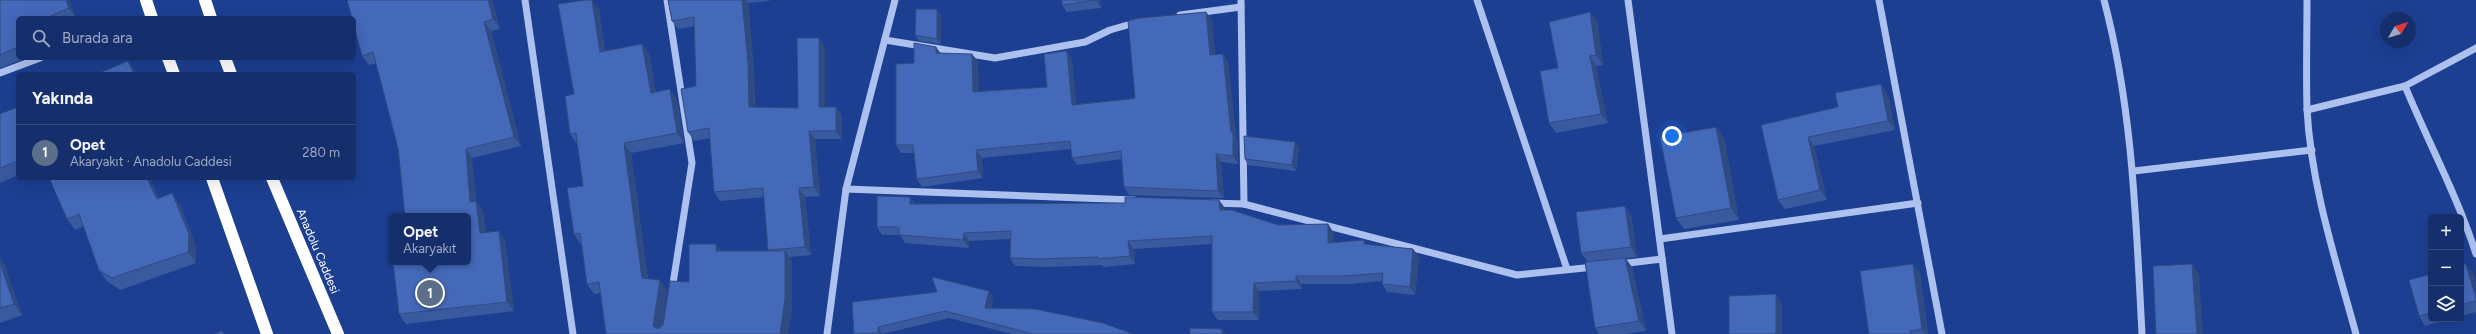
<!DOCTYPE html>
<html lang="tr">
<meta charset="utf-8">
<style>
:root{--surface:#152f6d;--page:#1e3772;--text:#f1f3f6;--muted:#9da9c2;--line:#344a80;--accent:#fee76a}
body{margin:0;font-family:Figtree,sans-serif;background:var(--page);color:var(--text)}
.controls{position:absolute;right:12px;bottom:12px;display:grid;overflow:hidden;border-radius:6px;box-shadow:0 4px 16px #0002}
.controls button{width:36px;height:36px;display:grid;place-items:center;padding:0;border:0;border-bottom:1px solid var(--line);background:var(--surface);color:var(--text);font:20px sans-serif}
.compass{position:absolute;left:2380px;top:12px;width:36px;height:36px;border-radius:50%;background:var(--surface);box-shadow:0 4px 16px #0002;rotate:52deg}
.you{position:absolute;left:1672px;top:136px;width:14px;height:14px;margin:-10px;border:3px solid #fff;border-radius:50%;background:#1a73e8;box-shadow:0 0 0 6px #1a73e833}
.badge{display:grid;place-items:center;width:26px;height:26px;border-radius:50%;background:var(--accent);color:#fff;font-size:13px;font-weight:700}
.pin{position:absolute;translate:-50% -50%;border:2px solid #fff;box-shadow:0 1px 4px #0006}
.popup{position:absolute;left:389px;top:213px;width:82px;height:52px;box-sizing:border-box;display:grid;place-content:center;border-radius:6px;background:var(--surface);filter:drop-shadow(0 1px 3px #0005);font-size:13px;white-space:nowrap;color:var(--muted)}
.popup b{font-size:15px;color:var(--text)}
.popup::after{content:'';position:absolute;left:50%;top:100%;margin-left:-8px;border:8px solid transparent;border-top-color:var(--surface)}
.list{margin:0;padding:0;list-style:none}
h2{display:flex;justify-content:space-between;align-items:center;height:52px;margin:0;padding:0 16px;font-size:17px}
h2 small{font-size:13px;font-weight:400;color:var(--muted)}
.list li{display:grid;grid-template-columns:26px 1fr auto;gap:12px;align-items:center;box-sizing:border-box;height:56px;padding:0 16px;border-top:1px solid var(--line)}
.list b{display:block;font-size:15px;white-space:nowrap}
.list p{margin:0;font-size:13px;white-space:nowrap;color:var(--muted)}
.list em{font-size:13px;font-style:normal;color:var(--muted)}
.icon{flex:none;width:22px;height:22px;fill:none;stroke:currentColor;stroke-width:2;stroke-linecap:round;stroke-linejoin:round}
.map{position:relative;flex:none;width:2476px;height:334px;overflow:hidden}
.search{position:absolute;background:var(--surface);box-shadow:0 4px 16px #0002;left:16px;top:16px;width:340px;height:44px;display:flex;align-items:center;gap:10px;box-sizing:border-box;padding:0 14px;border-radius:6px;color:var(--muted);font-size:15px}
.panel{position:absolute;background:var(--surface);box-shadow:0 4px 16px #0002;left:16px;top:72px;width:340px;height:108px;border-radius:6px}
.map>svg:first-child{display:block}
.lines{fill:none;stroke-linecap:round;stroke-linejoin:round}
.minor{stroke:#acc1ee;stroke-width:7}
.highway{stroke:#fff;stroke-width:12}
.wall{fill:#3a5a9f}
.shaded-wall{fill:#304a82}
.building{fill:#4469b9;stroke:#304a82}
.labels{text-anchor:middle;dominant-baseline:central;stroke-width:3;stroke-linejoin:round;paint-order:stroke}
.street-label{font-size:12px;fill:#fff;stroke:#1c3f91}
</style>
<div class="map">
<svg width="2476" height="334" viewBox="0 0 2476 334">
<rect width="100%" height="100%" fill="#1c3f91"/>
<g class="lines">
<!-- minor -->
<g class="minor">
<path d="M525,0L573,334"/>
<path d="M667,0L692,163L672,290"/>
<path d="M1241,0L1244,204"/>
<path d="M1477,0L1567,269"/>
<path d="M1628,0L1672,334"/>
<path d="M1879,0L1942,334"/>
<path d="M2104,0C2133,109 2136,222 2142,334"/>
<path d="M2307,0C2307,36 2306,73 2307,109C2311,186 2336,261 2356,334"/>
<path d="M1180,15L1241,7"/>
<path d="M885,40L995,58L1085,42L1110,30L1138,22"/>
<path d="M2476,48L2405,86C2428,142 2457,195 2476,254"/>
<path d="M0,73L40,58"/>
<path d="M2307,110L2405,86"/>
<path d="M2134,171L2312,150"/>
<path d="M846,189L1134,200"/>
<path d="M1212,203L1244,204L1517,275L1594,267"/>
<path d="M1660,239L1918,203"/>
<path d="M1620,264L1662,259"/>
<path d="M827,334L846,189L895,0"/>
</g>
<!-- highway -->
<g class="highway">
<path d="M146,0L152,18"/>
<path d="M205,0L211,18"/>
<path d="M168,58L174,74"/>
<path d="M225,58L231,74"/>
<path d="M212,178L267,334"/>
<path d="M272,178L338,334"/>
</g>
</g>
<!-- wall -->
<g class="wall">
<path d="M0,0H69L76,18H18V58H26L0,68Z"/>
<path d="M492,0L500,29L491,31L521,146L472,158L476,201L483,211L486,233L499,231L505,241L514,311L406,324L399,314L468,262L398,148L376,63L369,65L362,56Z"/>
<path d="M668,0H769V1L748,3L754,70L755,107L798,108L825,47V107H836L842,116V139H815L820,196L805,197L811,255L789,257L792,261V309L788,334H606L601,293L594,294L587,284L582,244L581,245L574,234L583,186L577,144L570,134L574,94L599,9L605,51L642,44L649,54L656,92L677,99L684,143L631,153L648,279L667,290L662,326L689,282L721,251H769L764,197L720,201L714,192L710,138L694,141L688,132L696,86L695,26L678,29L672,21Z"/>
<path d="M1062,0H1100L1101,8L1067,12L1062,5Z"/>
<path d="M937,9L941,15V44L919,41L915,35Z"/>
<path d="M1206,12L1212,20L1215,54H1223L1228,61L1236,137L1238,140V164L1221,162L1224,198L1129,195L1124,187L1122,159L1077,165L1072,158L1071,149L982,158L983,178L922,187L917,179L914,153H901L896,145L914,63L940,53L978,61V91L1047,87L1067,51L1072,59L1076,104L1130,99L1135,98Z"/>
<path d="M1597,21L1603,65L1596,66L1608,123L1556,133L1549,123L1558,68Z"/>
<path d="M1888,94L1895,130L1814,146L1827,200L1785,209L1778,200L1761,125L1838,107Z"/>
<path d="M18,107V175L0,183V114Z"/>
<path d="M1716,127L1724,138L1739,220L1684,229L1676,218Z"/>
<path d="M1299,147L1296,171L1248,165L1245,159Z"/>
<path d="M150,178L159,198L180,205L196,246V263L120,290L107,281L99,270L84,226L75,230L67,219Z"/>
<path d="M910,197L915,204L1225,208V210L1278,225L1328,224L1333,232V243L1367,244L1413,249L1419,257L1415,295L1387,292L1382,284V281L1350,284H1301L1302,289L1259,291V320H1218L1212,312V244L1134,249L1135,264L1104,267L1102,265L1046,267L1015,266L1010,258V239L969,241V248L905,243L900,235H882L877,227Z"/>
<path d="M1625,206L1631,215L1637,257L1625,258L1632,267L1646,331L1625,334H1599L1595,328L1588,262L1581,253Z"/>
<path d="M0,258L4,264L22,315L0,323Z"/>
<path d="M2461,265L2473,273L2476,284V312L2461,316Z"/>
<path d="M1920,273L1928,334H1869Z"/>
<path d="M2431,274V319H2450L2425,326L2419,316Z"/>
<path d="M989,291L993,298L991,308L1133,334H1012L949,318L882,334H854Z"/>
</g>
<!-- shaded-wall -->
<g class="shaded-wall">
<path d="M66,0H69L76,18L69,8Z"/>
<path d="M488,0H492L500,29L493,19Z"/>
<path d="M592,0L599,9L607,62L600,52Z"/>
<path d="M742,0H746L748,3L754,70L755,116L749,107Z"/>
<path d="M1096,0H1100L1101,8Z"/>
<path d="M937,9L941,15V44L937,39Z"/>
<path d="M1206,12L1212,20L1216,62L1210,55Z"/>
<path d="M1590,12L1597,21L1603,65L1596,55Z"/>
<path d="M484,22L491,31L521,146L514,137Z"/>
<path d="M819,38L825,47V116L819,107Z"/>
<path d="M642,44L649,54L658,103L651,93Z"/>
<path d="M936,47L941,54L936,53Z"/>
<path d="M1067,51L1072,59L1077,112L1072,105Z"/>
<path d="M972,54L978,61L979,99L973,92Z"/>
<path d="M1223,54L1228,61L1236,136L1238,140V164L1233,156Z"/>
<path d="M1590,56L1596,66L1608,123L1601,114Z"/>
<path d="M128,61L136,72L137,74H134Z"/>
<path d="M1881,84L1888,94L1895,130L1888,121Z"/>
<path d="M670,89L677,99L684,143L677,133Z"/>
<path d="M836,107L842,116V139L836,131Z"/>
<path d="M1716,127L1724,138L1739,220L1731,208Z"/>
<path d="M809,131L815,139L820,196L814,187Z"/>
<path d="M1808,137L1814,146L1827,200L1820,190Z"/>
<path d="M1295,142L1299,147L1296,171L1292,165Z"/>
<path d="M624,143L631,153L649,288L642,278Z"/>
<path d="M466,149L472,158L477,211L470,202Z"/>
<path d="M976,150L982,158L983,178L978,171Z"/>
<path d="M1216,154L1221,162L1224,198L1218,191Z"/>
<path d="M147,178H150L165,211L157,199Z"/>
<path d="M799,188L805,197L811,255L805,247Z"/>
<path d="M172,193L180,205L196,246V263L188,252Z"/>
<path d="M910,197L915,205L910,204Z"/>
<path d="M1219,200L1225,208V218L1220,210Z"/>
<path d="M476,201L483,211L487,243L480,233Z"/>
<path d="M1625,206L1631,215L1637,257L1631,247Z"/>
<path d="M1328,224L1333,232L1334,251L1328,243Z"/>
<path d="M499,231L505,241L514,311L507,302Z"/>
<path d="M964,233L969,241V248L963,240Z"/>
<path d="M1128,241L1134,249L1135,264L1130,256Z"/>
<path d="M716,244L723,254L716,251Z"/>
<path d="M1413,249L1419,257L1415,295L1410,287Z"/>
<path d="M785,251L792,261V309L788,334H780Z"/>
<path d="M0,258L4,264L22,315L14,304L0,263Z"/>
<path d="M1625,258L1632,267L1646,331L1639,321Z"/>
<path d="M1913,264L1920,273L1928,334H1925L1922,329Z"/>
<path d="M2192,264L2199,274L2203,334H2197Z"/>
<path d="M2466,264L2473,273L2476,284V298Z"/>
<path d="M1296,276L1301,284L1302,289L1296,281Z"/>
<path d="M660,280L667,290L661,334L653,326Z"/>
<path d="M1254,283L1259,291V320L1253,312Z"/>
<path d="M989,291L993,298L989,314L985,308Z"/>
<path d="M1776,294L1782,304V334H1776Z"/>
<path d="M878,327L882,334H879L878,333Z"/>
<path d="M1222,329L1226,334H1222Z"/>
</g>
<!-- building -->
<g class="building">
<path d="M0,0H66L69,8L46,18H18V47L0,55Z"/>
<path d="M347,0H488L493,19L484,22L514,137L466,149L470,202L476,201L480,233L499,231L507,302L399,314L393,262H468V216H405L398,148L373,52L362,56L354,26V18H352Z"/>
<path d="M585,0H592L600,52L642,44L651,93L670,89L677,133L624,143L642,278L660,280L653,326L658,329L663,325L670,281L689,282V244H716V251H785V299L780,334H606L599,282L587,284L580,233L574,234L567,188L583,186L576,133L570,134L565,96L574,94L558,4Z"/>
<path d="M668,0H742L748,61L749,107L798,108L797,38H819V107H836V131H809L814,187L799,188L805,247L768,250L763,188L714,192L709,128L688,132L681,89L696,86L694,17L672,21Z"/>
<path d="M1062,0H1096L1062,5Z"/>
<path d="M916,9H937V39L915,35Z"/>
<path d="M1206,12L1210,55L1223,54L1231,132L1233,133V156L1216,154L1218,191L1124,187L1121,151L1072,158L1070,141L976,150L978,171L917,179L913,145H896V64L914,63V43L936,47V53L972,54L973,92L1047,87L1044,54L1067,51L1072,105L1130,99L1135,98L1128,21L1140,18Z"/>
<path d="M1590,12L1596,55L1590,56L1601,114L1549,123L1540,71L1558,68L1549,22Z"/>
<path d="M128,61L134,74H97Z"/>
<path d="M1881,84L1888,121L1808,137L1820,190L1778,200L1761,125L1838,107L1835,93Z"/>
<path d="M18,107V161L0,168V114Z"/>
<path d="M1716,127L1731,208L1676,218L1660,137Z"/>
<path d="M1244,136L1295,142L1292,165L1245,159Z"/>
<path d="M49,178H147L157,199L172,193L189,234L188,252L112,278L99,270L79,214L67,219Z"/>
<path d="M877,196L910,197V204L1125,203V197L1219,200L1220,210H1232L1278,225L1328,224V243L1364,240V244L1413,249L1410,287L1382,284L1383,273L1344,276H1296V281L1254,283L1253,312H1212V236L1128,241L1130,256L1098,259V257L1040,259L1010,258L1011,231L964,233L963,240L899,235V227H877Z"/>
<path d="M1625,206L1631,247L1581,253L1576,212Z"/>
<path d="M1625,258L1639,321L1595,328L1585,262Z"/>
<path d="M0,263L14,304L0,308Z"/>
<path d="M1913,264L1922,329L1910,331L1911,334H1869L1860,271Z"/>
<path d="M2192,264L2197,334H2156L2153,266Z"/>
<path d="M2466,264L2476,298V301L2461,305V265Z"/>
<path d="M2431,274V313L2419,316L2409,280Z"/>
<path d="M932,277L989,291L985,308L1035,309L1103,323L1133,334H1033L945,311L878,327V333L854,334L852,302L937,292Z"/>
<path d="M1776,294V334H1729V296Z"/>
<path d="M1190,328L1222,329V334H1190Z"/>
<path d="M222,331L224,334H214Z"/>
</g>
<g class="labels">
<!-- street labels -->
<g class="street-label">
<text transform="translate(318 251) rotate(67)">Anadolu Caddesi</text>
</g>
</g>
</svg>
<div class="controls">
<button>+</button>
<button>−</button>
<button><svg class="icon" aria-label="layers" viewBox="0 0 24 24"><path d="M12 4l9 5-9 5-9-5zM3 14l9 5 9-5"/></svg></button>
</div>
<svg class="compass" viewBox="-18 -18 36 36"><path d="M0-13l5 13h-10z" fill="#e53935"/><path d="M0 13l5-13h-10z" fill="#9da9c2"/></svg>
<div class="you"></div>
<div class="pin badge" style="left:430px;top:293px;background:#5c6f8a">1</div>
<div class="popup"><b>Opet</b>Akaryakıt</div>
<div class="search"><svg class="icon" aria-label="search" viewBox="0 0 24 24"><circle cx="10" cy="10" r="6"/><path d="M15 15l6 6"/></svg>Burada ara</div>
<section class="panel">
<h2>Yakında<small></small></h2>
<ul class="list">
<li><span class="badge" style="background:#5c6f8a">1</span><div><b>Opet</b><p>Akaryakıt · Anadolu Caddesi</p></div><em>280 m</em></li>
</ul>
</section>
</div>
